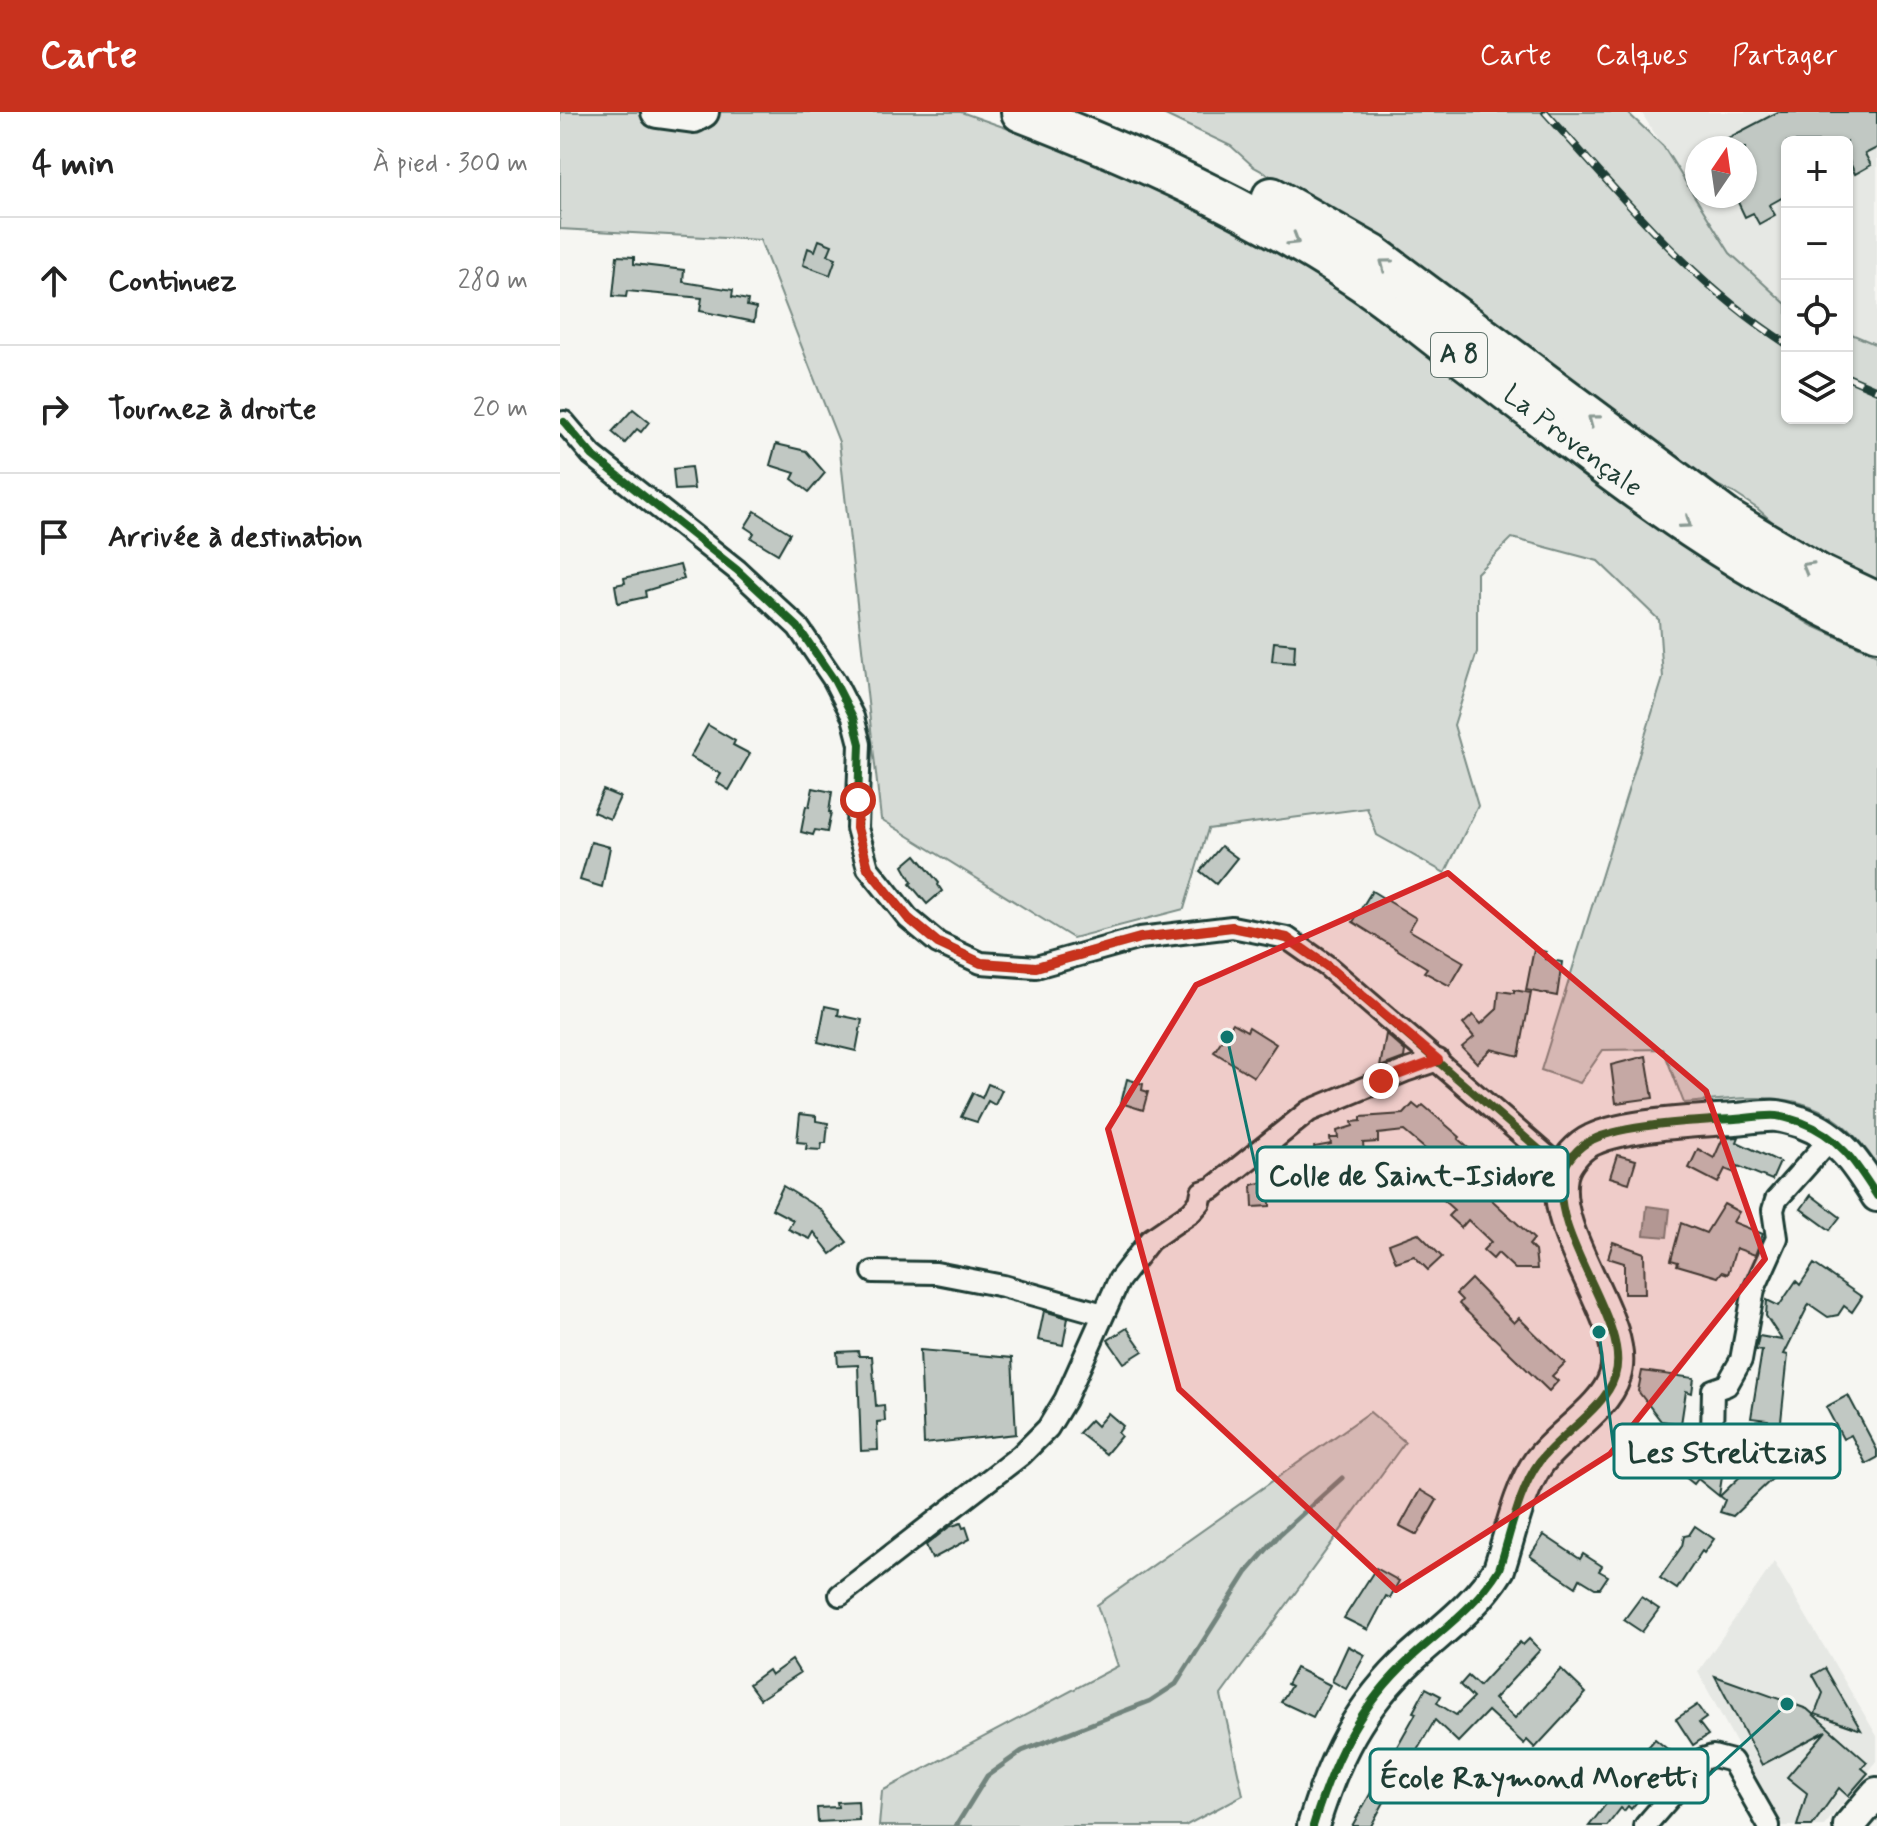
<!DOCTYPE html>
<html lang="fr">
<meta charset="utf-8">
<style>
:root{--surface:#fff;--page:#f6f6f6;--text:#222;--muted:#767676;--line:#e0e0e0;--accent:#c8321e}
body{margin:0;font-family:Mynerve,sans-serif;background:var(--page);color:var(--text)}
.controls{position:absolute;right:24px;top:24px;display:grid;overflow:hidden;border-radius:12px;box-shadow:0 2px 6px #0004}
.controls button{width:72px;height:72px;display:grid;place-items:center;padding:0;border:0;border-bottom:2px solid var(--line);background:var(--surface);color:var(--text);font:40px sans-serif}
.compass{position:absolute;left:1125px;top:24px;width:72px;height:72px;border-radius:50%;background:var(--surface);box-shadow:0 2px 6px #0004;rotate:13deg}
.stop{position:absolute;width:24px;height:24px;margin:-18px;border:6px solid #c8321e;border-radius:50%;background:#fff}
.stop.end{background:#c8321e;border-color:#fff;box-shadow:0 2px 8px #0008}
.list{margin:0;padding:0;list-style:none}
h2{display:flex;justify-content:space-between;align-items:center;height:104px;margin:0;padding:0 32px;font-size:34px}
h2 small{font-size:26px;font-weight:400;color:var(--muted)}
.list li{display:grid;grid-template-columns:52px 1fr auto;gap:24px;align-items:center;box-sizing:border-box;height:128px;padding:0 32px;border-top:2px solid var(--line)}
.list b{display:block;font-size:30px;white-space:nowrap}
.list em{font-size:26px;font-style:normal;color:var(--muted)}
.icon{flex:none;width:44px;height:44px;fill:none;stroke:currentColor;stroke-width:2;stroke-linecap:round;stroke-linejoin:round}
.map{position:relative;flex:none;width:1317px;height:1714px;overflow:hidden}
header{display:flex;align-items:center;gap:48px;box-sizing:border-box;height:112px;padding:0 40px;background:var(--accent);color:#fff}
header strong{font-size:38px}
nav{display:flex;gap:44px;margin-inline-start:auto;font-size:28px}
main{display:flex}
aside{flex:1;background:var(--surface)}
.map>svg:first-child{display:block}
.built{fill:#e6e8e4;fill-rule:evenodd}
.green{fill:#d6dbd6;stroke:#7a8c85;stroke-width:2}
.water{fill:#aab3ae;stroke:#72847d;stroke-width:2}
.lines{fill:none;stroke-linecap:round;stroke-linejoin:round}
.stream{stroke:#72847d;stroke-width:5}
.building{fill:#c1c8c3;stroke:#1f3d34;stroke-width:2}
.street-casing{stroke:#1f3d34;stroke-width:26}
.secondary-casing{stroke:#1f3d34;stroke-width:36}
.highway-casing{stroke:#1f3d34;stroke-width:44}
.street{stroke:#f6f6f2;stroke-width:20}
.secondary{stroke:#f6f6f2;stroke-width:30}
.highway{stroke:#f6f6f2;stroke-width:38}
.rail-casing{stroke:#1f3d34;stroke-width:8}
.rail{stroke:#f6f6f2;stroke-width:5;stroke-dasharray:15;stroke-linecap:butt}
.cycleway-casing{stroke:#f6f6f2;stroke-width:13}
.cycleway{stroke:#1b5e20;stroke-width:8}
.oneway{stroke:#8a9a93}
.route{stroke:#c8321e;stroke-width:10}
.marked{fill:#d62828;fill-opacity:0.2;stroke:#d62828;stroke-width:6;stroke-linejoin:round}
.labels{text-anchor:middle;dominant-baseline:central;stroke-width:6;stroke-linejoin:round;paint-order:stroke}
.shield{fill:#f6f6f2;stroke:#60746d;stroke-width:2}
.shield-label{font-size:26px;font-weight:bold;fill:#1f3d34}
.street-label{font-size:28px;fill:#1f3d34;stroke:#f6f6f2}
.leader{fill:none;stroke:#0f766e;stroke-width:3}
.callout-dot{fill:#0f766e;stroke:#f6f6f2;stroke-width:3}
.callout{fill:#f6f6f2;stroke:#0f766e;stroke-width:3}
.callout-label{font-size:30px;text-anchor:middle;font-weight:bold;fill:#1f3d34}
</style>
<header>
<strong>Carte</strong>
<nav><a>Carte</a><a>Calques</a><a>Partager</a></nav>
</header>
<main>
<aside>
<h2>4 min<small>À pied · 300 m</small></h2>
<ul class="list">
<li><svg class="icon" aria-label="ahead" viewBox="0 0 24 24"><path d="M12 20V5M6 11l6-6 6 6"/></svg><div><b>Continuez</b></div><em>280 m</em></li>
<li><svg class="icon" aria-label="right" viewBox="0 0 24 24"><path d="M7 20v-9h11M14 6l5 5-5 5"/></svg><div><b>Tournez à droite</b></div><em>20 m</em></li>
<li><svg class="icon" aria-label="arrive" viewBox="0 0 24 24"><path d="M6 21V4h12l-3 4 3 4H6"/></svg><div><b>Arrivée à destination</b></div></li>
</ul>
</aside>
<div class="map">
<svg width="1317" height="1714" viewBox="0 0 1317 1714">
<rect width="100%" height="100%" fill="#f6f6f2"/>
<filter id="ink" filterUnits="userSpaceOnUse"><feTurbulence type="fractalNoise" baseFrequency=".0125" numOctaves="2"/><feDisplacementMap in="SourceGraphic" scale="16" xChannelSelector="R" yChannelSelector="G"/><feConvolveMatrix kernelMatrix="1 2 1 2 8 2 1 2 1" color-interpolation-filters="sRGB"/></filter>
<g filter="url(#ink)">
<!-- built -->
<g class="built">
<path d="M1081,0H1317V233L1287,220V30H1227V193L1170,141ZM1137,36H1185V84H1137Z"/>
<path d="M1214,1450L1317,1624V1649L1264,1714H1221L1138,1560Z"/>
</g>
<!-- green -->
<g class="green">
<path d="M0,0H401L494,33L638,97L756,162L864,234L989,337L1147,450L1251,513L1317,543V1053C1266,972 1207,984 1124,991L1103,937L1043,938L1020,971L981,958L1103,566L1099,508L1038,449L952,426L917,461V540L894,613L918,694L885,761L817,723L807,696L648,717L624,797L513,826L321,707L279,330L200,128L0,117Z"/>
<path d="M599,0H1067L1103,34L1170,141L1227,193V306H1287V220L1317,233V473L1227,423L1198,397L1174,381L1127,359L1001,266L922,200L871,163L745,83L694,55L671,34Z"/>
<path d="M810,1300L845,1330L661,1583L683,1683L625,1714H319L322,1679L558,1554L537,1493Z"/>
</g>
<!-- water -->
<path class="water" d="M1087,1094L1110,1097L1107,1125L1084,1123Z"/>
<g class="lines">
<!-- stream -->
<path class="stream" d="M396,1714L427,1664L462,1639L590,1589L616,1572L687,1460L719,1423L782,1366"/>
</g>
<!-- building -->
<g class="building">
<path d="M1218,0H1317V36L1305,42L1311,53L1295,62L1287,44V30H1227V83L1209,93L1215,103L1199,112L1193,101L1185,105L1175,84H1185V36H1149Z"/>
<path d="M259,128L272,133L268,143L276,146L270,163L243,153L248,136L255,139Z"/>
<path d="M57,144L74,145V152L124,158L123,170L173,178L172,185L188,188L187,194L196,196L194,210L140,199L142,186L67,179L66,185L53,184Z"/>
<path d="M73,297L89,310L81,320L77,317L65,331L52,320Z"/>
<path d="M216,332L246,339L265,361L249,380L232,367L235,361L210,353Z"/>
<path d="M131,355L134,377L115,378L113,357Z"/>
<path d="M195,399L230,421L218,442L191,426L194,421L185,415Z"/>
<path d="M120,453L124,467L85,479L86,485L58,491L55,473L65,471L64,466Z"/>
<path d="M714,530L735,532L734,551L712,549Z"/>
<path d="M148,613L175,629L173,633L190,642L169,678L156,670L161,662L130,645Z"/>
<path d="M253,676L272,680L269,700H271L267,720L255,718L253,723L241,720L246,694L249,695Z"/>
<path d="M43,678L60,685L50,707L33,700Z"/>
<path d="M31,730L50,735L42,775L20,768Z"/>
<path d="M661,734L677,746L656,772L640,759Z"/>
<path d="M356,743L379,771L378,773L382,779L367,792L350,772L352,770L343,754Z"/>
<path d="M812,779L856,806L849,818L904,850L890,874L864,860L867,856L793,810Z"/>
<path d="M974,837L986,840L985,847L1002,850L997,884L966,878Z"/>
<path d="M954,878L971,881L959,944L931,937L917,951L902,935L914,925L903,912L913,903L921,912L937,897L939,879L954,881Z"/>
<path d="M265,894L279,897L278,903L302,908L296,939L258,930Z"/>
<path d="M673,911L687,919L689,915L716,932L694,965L654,940Z"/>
<path d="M826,922L845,939L844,946L820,955Z"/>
<path d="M1086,944L1093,986L1056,991L1051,953Z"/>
<path d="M567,967L583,972L582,978L588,980L583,998L561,991Z"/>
<path d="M428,972L442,978L435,993L428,989L417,1010L401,1005L413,981L422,986Z"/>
<path d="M853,992L859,997L863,993L900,1025L898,1027L922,1048L907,1065L974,1127L969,1133L975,1139L977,1157H955L938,1141L933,1147L923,1138L931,1130L908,1108L901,1116L888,1104L894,1098L884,1089L903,1069L844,1019L818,1022V1030L803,1031L804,1041L788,1042V1049L772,1051L773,1061L747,1063L749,1078L734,1080V1086L710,1088V1094L693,1095L692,1073L717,1067L716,1061L723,1060V1055L738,1051V1046H746V1042L754,1041V1035L771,1032L770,1026H778L777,1019L793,1014L792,1010L801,1009V1005L844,1002Z"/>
<path d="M240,1002L256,1004V1009L268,1011L266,1031H262L261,1038L246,1037L247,1031L237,1030Z"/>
<path d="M1179,1025L1177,1030L1220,1050L1212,1068L1178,1054L1175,1061L1165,1057L1158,1071L1129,1056L1138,1037L1154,1046L1163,1026Z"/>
<path d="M1057,1043L1076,1048L1069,1071L1050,1065Z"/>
<path d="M223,1074L260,1097L287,1130L271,1142L254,1120L250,1127L228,1117L233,1108L212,1097Z"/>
<path d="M1251,1083L1280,1105L1270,1118L1241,1097Z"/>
<path d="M1164,1092L1179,1100L1173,1110L1203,1122L1195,1143L1176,1136L1168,1162L1162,1160L1158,1165L1117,1153L1118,1150L1111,1148L1121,1111L1146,1121Z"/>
<path d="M858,1121L882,1145L868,1158L854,1144L836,1150L829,1132Z"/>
<path d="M1053,1130L1084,1141L1085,1182H1064V1151L1048,1146Z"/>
<path d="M1254,1152L1302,1185L1292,1200L1284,1194L1278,1203L1268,1205L1249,1192L1224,1242L1228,1243L1219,1328L1205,1326L1208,1308L1191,1306L1202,1239L1196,1238L1199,1224L1222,1228L1206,1204L1207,1188L1219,1194L1236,1169L1240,1173Z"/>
<path d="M911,1167L954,1211L959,1206L1005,1251L992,1264L998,1269L989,1279L899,1192L902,1188L896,1182Z"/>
<path d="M484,1199L508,1206L503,1233L478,1228Z"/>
<path d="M567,1216L583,1239L564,1251L548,1228Z"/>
<path d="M360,1238L452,1246L456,1322L364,1332Z"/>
<path d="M298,1239L299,1244H312L316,1294L324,1293L325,1309L317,1310L318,1338L301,1339L298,1253L278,1254L277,1240Z"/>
<path d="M1082,1259L1134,1266L1132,1281L1126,1279L1121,1312L1101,1309L1078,1279Z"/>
<path d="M1288,1283L1317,1338V1346L1306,1352L1291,1323L1283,1327L1266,1295Z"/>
<path d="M548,1301L563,1314L558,1321L561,1324L546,1342L519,1321L531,1308L537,1314Z"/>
<path d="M1121,1339L1165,1346L1159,1384L1138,1367L1134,1372L1115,1357Z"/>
<path d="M1200,1354L1213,1366L1173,1404L1160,1400L1165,1388L1160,1384L1187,1358L1191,1362Z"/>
<path d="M860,1378L877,1388L857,1423L840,1414Z"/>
<path d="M401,1411L403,1416L406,1415L410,1427L372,1447L366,1433L389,1415Z"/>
<path d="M1135,1414L1154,1427L1144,1441L1142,1439L1117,1477L1100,1466L1122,1434L1124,1424L1129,1423Z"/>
<path d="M984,1423L1020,1447L1023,1442L1042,1454L1039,1459L1048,1464L1040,1476H1035L1020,1467L1016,1475L970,1444Z"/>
<path d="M816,1456L839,1469L830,1486L826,1484L808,1518L784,1506Z"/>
<path d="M1081,1485L1099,1497L1082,1520L1064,1508Z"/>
<path d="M969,1527L980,1538L934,1587L955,1606L1001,1557L1026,1581L975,1636L967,1628L964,1632L928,1599L898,1630L875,1608L837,1672L835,1670L811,1714H792L856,1601L853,1600L866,1576L881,1584L877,1591L896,1603L913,1586L900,1573L908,1564L919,1574L960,1530L963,1533Z"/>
<path d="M788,1534L805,1543L786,1577L772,1569Z"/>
<path d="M232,1548L240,1561L200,1587L189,1572L208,1558L211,1563Z"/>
<path d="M736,1556L770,1573L753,1605L721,1590L731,1574L727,1572Z"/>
<path d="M1265,1556L1281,1584L1301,1618L1255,1602L1263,1581L1253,1563Z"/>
<path d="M1155,1564L1247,1597L1307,1650L1302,1656L1308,1661L1288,1684L1279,1676L1252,1714H1237L1247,1681L1227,1665L1266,1619L1202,1653Z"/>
<path d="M1137,1593L1146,1606L1139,1611L1148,1623L1133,1633L1116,1607Z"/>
<path d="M1095,1627L1117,1645L1108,1656L1104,1653L1096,1662L1079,1646Z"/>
<path d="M1058,1665L1082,1684L1071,1697L1068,1694L1064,1699L1061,1696L1047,1714H1029L1050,1687L1044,1682Z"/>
<path d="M298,1689L299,1708L258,1710L257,1696L278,1695L277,1690Z"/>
</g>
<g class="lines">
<defs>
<g id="street">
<path d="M4,310L32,343L177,458L238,515L274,568L293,605L300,632L297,716L308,756L348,806L378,831L421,851L476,855L580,826L672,815L727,826L767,854L1003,1058"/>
<path d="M313,1160L376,1161L443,1174L543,1202"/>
<path d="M1152,1322L1153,1278L1167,1273L1181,1248L1194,1177L1217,1126L1213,1098L1216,1088L1272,1025"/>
<path d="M280,1483L461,1343L488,1316L505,1288L559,1168L590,1128L631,1100L640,1090L642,1080L653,1076L749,999L845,959L878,948"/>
<path d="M1085,1714L1143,1647L1153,1644L1172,1649L1209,1714"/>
</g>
<g id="secondary">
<path d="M97,0L134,5L143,0"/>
<path d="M753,1714C774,1645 799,1594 852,1545C883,1517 917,1493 939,1457C950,1424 959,1377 979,1350C1000,1322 1045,1297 1055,1264C1072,1212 990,1126 1002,1064C1005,1049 1019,1034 1032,1028C1064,1012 1138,1009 1175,1007C1189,1006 1204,1003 1217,1004C1225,1005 1234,1008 1241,1010C1279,1024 1296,1051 1317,1084"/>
<path d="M1289,1714L1317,1681"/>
</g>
<g id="highway">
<path id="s1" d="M461,0C578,45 692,97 797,166C831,188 862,215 894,239C1028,340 1160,453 1317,519"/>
<path d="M712,85L812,142L1167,407L1262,464L1317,490"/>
</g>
</defs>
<!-- street casing -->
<use href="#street" class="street-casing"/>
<!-- secondary casing -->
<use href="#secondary" class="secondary-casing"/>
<!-- highway casing -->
<use href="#highway" class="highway-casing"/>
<!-- street -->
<use href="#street" class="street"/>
<!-- secondary -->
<use href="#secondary" class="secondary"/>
<!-- highway -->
<use href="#highway" class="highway"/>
<defs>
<g id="rail">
<path d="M985,0C1061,83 1131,171 1227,232"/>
<path d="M1287,265L1317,278"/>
</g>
</defs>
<!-- rail casing -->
<use href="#rail" class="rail-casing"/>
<!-- rail -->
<use href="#rail" class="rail"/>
<defs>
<g id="cycleway">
<path d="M4,310L32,343L177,458L238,515L274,568L293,605L300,632L297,716L308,756L348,806L378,831L421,851L476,855L580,826L672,815L727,826L767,854L1003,1058"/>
<path d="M753,1714C774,1645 799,1594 852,1545C883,1517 917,1493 939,1457C950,1424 959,1377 979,1350C1000,1322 1045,1297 1055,1264C1072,1212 990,1126 1002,1064C1005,1049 1019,1034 1032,1028C1064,1012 1138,1009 1175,1007C1189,1006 1204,1003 1217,1004C1225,1005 1234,1008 1241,1010C1279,1024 1296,1051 1317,1084"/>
</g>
</defs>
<!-- cycleway casing -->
<use href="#cycleway" class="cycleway-casing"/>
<!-- cycleway -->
<use href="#cycleway" class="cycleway"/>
</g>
<!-- one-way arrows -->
<defs><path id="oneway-chevron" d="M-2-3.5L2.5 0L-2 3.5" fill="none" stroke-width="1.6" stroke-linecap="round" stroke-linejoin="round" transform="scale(2)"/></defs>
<g class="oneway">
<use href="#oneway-chevron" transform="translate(734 128) rotate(31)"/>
<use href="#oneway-chevron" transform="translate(825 152) rotate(-143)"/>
<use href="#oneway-chevron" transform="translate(1033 308) rotate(-143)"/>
<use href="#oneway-chevron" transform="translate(1126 411) rotate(35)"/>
<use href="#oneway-chevron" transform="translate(1247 455) rotate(-150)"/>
</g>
</g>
<g class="lines" filter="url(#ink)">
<!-- route -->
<path class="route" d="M298,688L297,716L308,756L348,806L378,831L421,851L476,855L580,826L672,815L727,826L767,854L878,948L821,969"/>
</g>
<!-- marked area -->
<path class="marked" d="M888,761L1146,979L1205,1147L1050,1342L836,1478L619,1277L548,1017L636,873Z"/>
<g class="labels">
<!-- shield labels -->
<rect class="shield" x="871" y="221" width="56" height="44" rx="6"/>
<g class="shield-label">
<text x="899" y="243">A 8</text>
</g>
<!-- street labels -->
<g class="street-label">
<text stroke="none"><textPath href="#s1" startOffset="646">La Provençale</textPath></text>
</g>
</g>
<!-- callouts -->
<path class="leader" d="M667 925L697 1062M1039 1220L1054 1339M1227 1592L1148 1664"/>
<g class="callout-dot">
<circle cx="667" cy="925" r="8"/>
<circle cx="1039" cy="1220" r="8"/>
<circle cx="1227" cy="1592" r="8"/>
</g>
<g class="callout">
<rect x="697" y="1035" width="311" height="54" rx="8"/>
<rect x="1054" y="1312" width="226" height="54" rx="8"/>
<rect x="810" y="1637" width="338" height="54" rx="8"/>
</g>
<g class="callout-label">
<text x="852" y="1073">Colle de Saint-Isidore</text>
<text x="1167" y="1350">Les Strelitzias</text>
<text x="979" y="1675">École Raymond Moretti</text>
</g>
</svg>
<div class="controls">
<button>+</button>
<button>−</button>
<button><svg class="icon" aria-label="locate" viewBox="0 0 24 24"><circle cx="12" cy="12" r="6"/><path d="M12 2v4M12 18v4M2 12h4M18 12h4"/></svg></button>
<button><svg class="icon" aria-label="layers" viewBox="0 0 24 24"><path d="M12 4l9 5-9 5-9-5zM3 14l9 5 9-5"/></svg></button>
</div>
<svg class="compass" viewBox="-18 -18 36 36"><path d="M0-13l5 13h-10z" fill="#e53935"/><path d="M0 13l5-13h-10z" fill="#767676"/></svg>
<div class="stop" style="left:298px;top:688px"></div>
<div class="stop end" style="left:821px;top:969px"></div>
</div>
</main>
